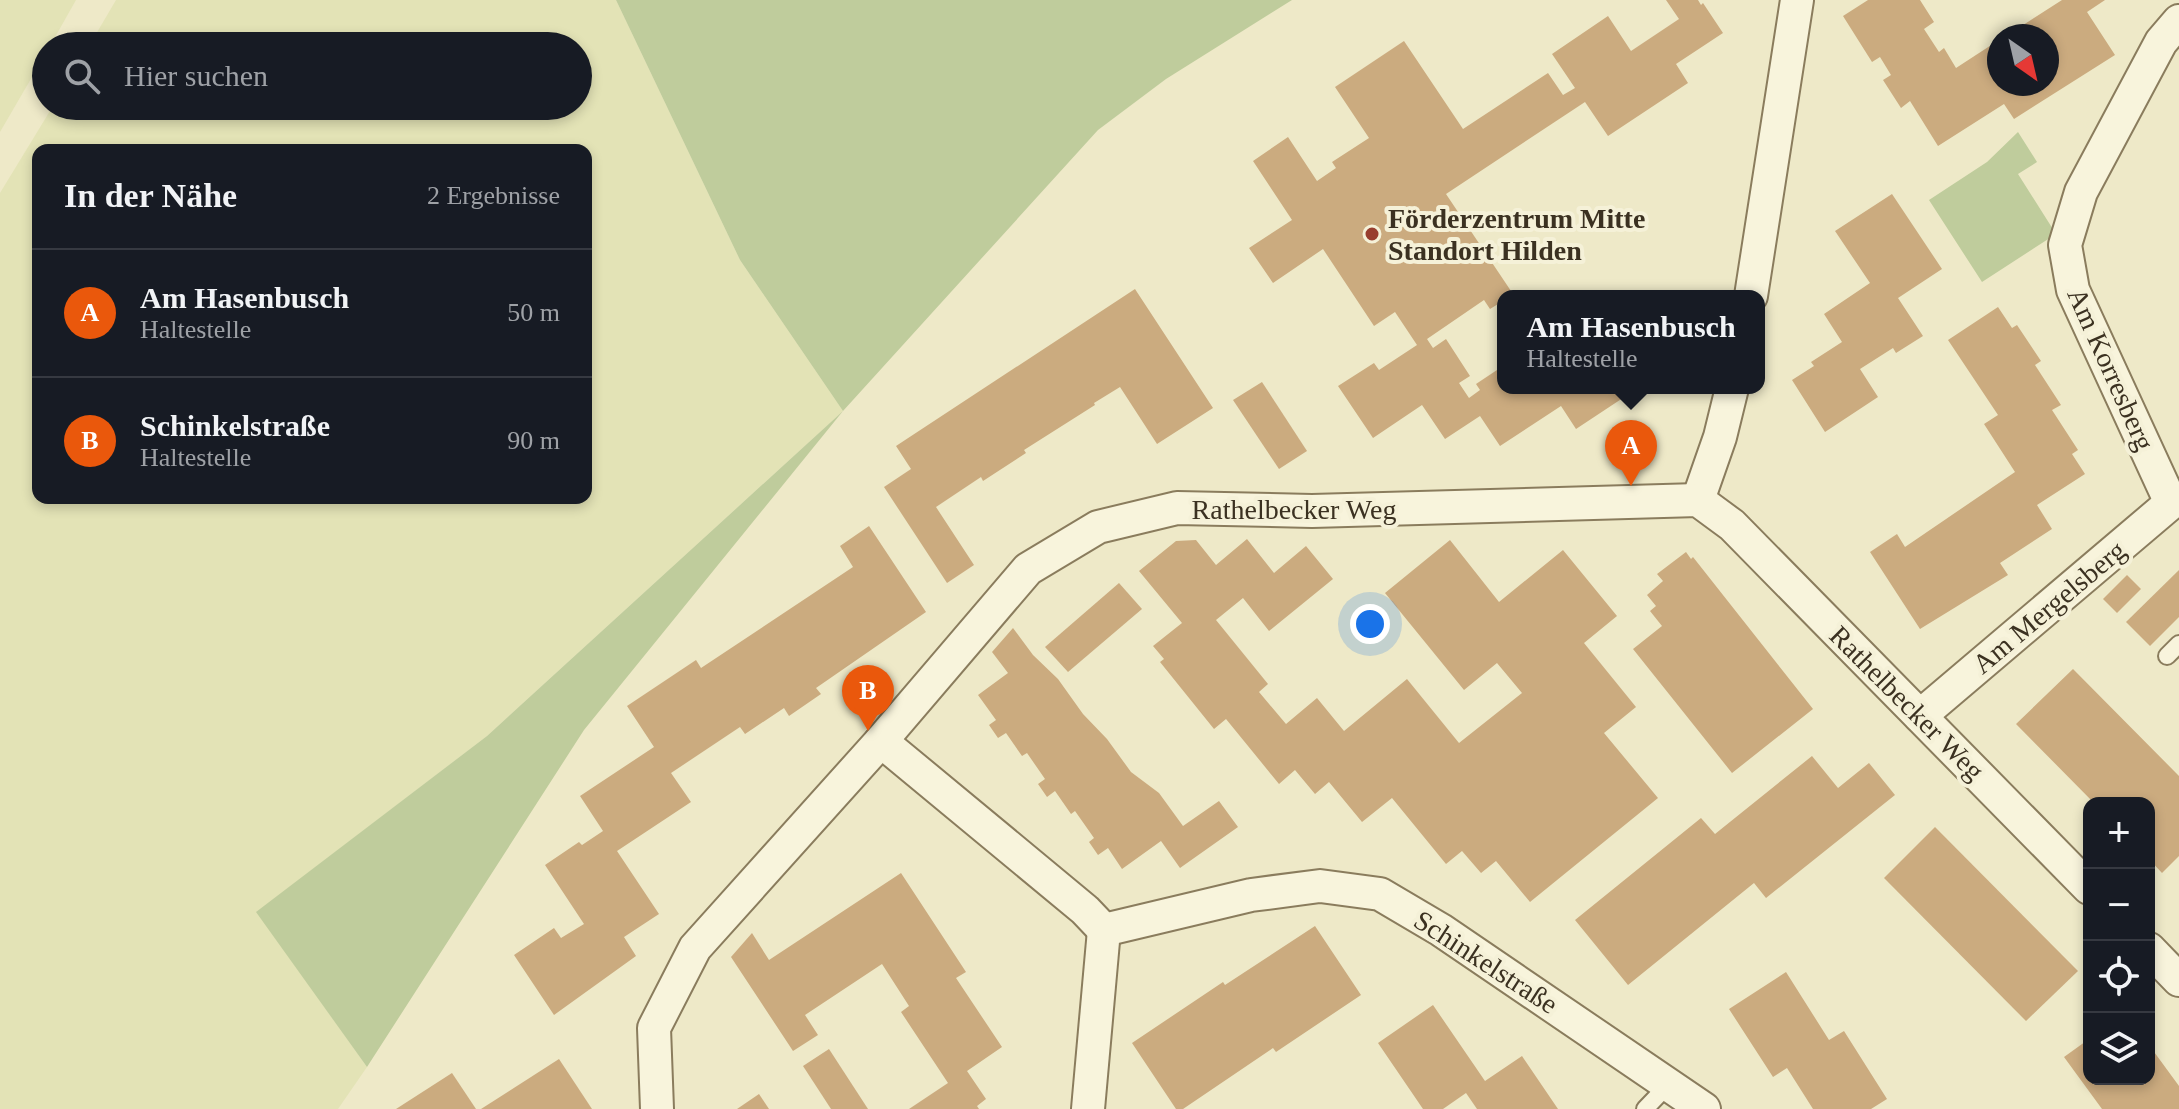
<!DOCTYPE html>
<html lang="de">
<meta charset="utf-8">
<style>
:root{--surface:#171b24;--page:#20242c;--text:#f1f3f6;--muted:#9ea1a6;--line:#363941;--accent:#ea580c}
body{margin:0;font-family:"Times New Roman",serif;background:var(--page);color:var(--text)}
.controls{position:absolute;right:24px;bottom:24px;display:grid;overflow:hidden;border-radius:16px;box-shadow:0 4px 12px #0003}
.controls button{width:72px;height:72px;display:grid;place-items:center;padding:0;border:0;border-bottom:2px solid var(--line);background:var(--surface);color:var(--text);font:40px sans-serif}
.compass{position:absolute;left:1987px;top:24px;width:72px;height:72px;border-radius:50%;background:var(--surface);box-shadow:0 4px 12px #0003;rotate:146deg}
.you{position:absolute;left:1370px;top:624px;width:28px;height:28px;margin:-20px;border:6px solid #fff;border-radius:50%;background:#1a73e8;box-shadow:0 0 0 12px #1a73e833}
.badge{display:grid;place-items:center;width:52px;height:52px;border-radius:50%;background:var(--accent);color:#fff;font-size:26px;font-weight:700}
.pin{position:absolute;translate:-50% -66px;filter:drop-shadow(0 2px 4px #0008)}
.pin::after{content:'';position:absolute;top:42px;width:28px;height:24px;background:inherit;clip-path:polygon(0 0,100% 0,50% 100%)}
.popup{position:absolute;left:1497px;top:290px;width:268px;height:104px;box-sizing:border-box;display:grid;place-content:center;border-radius:16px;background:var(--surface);filter:drop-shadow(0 2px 6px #0005);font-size:26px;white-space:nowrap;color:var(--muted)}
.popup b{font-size:30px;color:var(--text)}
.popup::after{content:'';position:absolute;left:50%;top:100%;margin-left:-16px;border:16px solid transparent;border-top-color:var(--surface)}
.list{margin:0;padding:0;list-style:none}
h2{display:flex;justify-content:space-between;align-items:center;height:104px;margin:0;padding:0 32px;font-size:34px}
h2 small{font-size:26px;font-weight:400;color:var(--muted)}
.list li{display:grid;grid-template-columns:52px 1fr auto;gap:24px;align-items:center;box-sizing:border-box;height:128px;padding:0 32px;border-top:2px solid var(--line)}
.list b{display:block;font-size:30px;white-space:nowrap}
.list p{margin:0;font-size:26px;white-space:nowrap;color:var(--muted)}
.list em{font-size:26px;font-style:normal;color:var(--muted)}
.icon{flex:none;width:44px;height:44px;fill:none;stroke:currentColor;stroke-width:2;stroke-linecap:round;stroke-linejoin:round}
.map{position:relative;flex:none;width:2179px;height:1109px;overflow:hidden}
.search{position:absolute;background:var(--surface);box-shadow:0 4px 12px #0003;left:32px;top:32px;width:560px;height:88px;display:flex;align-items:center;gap:20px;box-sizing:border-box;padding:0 28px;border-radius:44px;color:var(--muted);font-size:30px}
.panel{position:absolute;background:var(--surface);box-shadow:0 4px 12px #0003;left:32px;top:144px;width:560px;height:360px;border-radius:16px}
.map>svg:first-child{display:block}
.farmland{fill:#e3e3b6;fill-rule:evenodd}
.green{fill:#bfcc9c}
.building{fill:#cbab7f}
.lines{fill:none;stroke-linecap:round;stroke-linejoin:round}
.lane-casing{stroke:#8a7c5d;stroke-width:20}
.street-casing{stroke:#8a7c5d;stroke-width:36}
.lane{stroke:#f8f4dc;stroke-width:16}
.street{stroke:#f8f4dc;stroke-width:32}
.poi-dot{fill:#983e2e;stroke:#f5f1d8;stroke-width:3}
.labels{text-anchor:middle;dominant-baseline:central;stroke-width:8;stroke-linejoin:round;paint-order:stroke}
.poi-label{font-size:28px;font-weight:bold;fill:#3b3121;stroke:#f5f1d8;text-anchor:start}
.street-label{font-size:28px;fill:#3b3121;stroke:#f5f1d8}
</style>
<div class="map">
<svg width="2179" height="1109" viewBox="0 0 2179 1109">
<rect width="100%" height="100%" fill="#eee9c8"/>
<!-- farmland -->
<g class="farmland">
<path d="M0,0H76L50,46H46V53L0,132Z"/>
<path d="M116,0H616L740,260L843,411L487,736L257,912L367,1067L338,1109H0V193L53,106H578V46H89ZM38,150H586V498H38Z"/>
</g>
<!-- green -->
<g class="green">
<path d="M616,0H1292L1166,79L1098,130L843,411L584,730L367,1067L256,912L487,736L843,411L740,260Z"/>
<path d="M2018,132L2037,162L2018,174L2056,234L1982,282L1929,200L1987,162Z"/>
</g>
<!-- building -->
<g class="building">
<path d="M1666,0H1698L1701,5L1703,3L1723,33L1676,64L1688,83L1608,136L1585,102L1446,194L1513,294L1503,296V301L1490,309L1484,300L1427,339L1433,348L1446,339L1470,376L1459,383L1469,398L1480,390L1476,384L1503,366V388H1638L1576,429L1561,406L1500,446L1480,416L1445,439L1422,405L1373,438L1338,386L1374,363L1379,370L1417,345L1395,312L1374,326L1323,249L1273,283L1249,248L1292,220L1253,161L1288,137L1317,181L1336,168L1332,162L1369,138L1335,87L1404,41L1463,129L1548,73L1563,95L1575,88L1552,54L1608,16L1631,51L1679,19Z"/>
<path d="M1868,0H1920L1934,22L1924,29L1939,52L1944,48L1956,68L1999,40V84H2047V36H2006L2062,0H2105L2087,12L2115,55L2014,119L2004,104L1938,146L1910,101L1901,108L1883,80L1891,75L1880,57L1872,62L1843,16Z"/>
<path d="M1892,194L1942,269L1898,298L1923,336L1896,353L1893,348L1860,369L1878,397L1825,432L1792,380L1814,366L1811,362L1842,342L1824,314L1870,283L1835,231Z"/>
<path d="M1135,289L1213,408L1157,444L1120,387L1094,403L1095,405L1024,450L1026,453L983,481L981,477L936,507L974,565L947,583L884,487L911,469L896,446Z"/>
<path d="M1998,307L2012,328L2017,325L2041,361L2035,365L2061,405L2052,410L2078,450L2072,454L2085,474L2037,505L2052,529L2000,563L2008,575L1920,629L1870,552L1897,534L1905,547L2015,472L1984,424L1998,415L1948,340Z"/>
<path d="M1262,382L1307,451L1279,469L1233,400Z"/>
<path d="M869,526L926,612L816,688L821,694L789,716L784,708L745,734L740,727L671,773L691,802L617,851L659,914L624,937L636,956L554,1015L514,955L554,928L561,938L584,924L545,865L579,842L582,845L603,831L580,796L654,747L627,706L696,660L701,668L853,567L840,546Z"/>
<path d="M1247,539L1274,573L1306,546L1333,579L1269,631L1243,598L1216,620L1268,684L1259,692L1286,724L1317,698L1344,731L1407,679L1459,743L1522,693L1497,663L1464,690L1385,593L1450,540L1499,602L1563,550L1617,616L1584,643L1636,707L1604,733L1658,798L1530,902L1496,861L1481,873L1462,851L1446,864L1392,798L1362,822L1329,782L1315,794L1295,770L1279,784L1226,719L1214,729L1160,662L1164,659L1153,646L1182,623L1139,571L1176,541L1196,540L1216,565Z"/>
<path d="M1686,552L1691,559L1693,557L1813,709L1732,773L1633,649L1662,626L1650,611L1656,606L1647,595L1663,581L1657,574Z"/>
<path d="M2179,570V617L2150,646L2126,622Z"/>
<path d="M2127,575L2141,589L2117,613L2103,599Z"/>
<path d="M1119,583L1142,609L1068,672L1045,647Z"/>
<path d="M1013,628L1033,655L1058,679L1083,714L1107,739L1131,772L1159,793L1183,826L1219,801L1238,827L1180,868L1161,841L1122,869L1108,848L1098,855L1089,842L1094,838L1075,811L1071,814L1055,791L1047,797L1038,784L1045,779L1027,753L1022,756L1006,733L998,738L989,725L996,720L978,695L1008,673L992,652Z"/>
<path d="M2073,669L2179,776V856L2162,873L2149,859V803H2094L2016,724Z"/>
<path d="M1812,756L1838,788L1869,763L1895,795L1766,898L1754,883L1628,985L1575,920L1701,818L1715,834Z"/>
<path d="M1935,827L2078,971L2026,1021L1884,878Z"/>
<path d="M901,873L966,972L956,978L1002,1047L967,1071L986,1099L977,1106L979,1109H909L948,1083L901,1012L909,1006L882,964L805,1015L818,1035L793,1051L731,957L752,933L769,960Z"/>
<path d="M1315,926L1361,995L1276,1052L1273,1048L1183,1109H1176L1132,1043L1223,982L1225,985Z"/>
<path d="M1786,972L1829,1040L1844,1031L1887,1099L1871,1109H1813L1787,1068L1773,1077L1729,1009Z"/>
<path d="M1433,1005L1485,1081L1522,1056L1558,1109H1477L1466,1093L1443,1109H1423L1378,1043Z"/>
<path d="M2089,1039V1079H2149V1045L2179,1086V1109H2102L2064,1057Z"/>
<path d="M829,1049L868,1109H831L803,1066Z"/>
<path d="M559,1059L592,1109H481Z"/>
<path d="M452,1073L476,1109H396Z"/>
<path d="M759,1094L769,1109H737Z"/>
</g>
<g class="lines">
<defs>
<g id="lane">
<path d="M2167,656L2179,644"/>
<path d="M1645,1109L1668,1085"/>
</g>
<g id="street">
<path d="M1751,296L1797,0"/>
<path d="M1698,500L1720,437L1732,388"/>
<path d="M2171,503L2073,290L2065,245L2081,192L2161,42L2179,21"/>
<path d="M1920,716L2171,503"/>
<path d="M881,741L1085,910L1104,930"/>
<path d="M1104,930L1251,895L1320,886L1380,894L1441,930L1704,1109"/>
<path d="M2149,949L2179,980"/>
<path d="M657,1109L654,1028L695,948L881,741L1028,569L1098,527L1177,508L1312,511L1698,500L1732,525L2089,888"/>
<path d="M1088,1109L1104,930"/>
</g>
</defs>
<!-- lane casing -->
<use href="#lane" class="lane-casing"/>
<!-- street casing -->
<use href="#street" class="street-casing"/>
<!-- lane -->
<use href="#lane" class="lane"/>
<!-- street -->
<use href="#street" class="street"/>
</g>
<!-- markers -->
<circle class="poi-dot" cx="1372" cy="234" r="8"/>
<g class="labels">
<!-- poi labels -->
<g class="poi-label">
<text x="1388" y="218">Förderzentrum Mitte<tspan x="1388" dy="32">Standort Hilden</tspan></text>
</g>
<!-- street labels -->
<g class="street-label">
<text transform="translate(2111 369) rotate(66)">Am Korresberg</text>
<text x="1294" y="509">Rathelbecker Weg</text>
<text transform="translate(2049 607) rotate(-40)">Am Mergelsberg</text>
<text transform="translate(1907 703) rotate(45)">Rathelbecker Weg</text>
<text transform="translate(1486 962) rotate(33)">Schinkelstraße</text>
</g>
</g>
</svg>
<div class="controls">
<button>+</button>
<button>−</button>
<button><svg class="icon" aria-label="locate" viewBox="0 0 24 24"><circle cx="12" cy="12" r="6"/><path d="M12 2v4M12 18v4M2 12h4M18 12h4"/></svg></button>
<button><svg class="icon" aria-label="layers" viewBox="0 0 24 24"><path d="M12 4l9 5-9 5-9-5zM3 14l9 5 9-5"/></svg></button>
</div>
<svg class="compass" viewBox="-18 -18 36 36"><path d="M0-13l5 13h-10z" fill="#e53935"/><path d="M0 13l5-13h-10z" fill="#9ea1a6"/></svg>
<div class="you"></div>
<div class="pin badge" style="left:1631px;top:486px">A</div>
<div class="popup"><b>Am Hasenbusch</b>Haltestelle</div>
<div class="pin badge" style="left:868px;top:731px">B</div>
<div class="search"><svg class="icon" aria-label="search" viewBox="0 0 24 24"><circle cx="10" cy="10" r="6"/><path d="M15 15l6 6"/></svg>Hier suchen</div>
<section class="panel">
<h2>In der Nähe<small>2 Ergebnisse</small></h2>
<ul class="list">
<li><span class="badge">A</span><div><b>Am Hasenbusch</b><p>Haltestelle</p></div><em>50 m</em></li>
<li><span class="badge">B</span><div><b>Schinkelstraße</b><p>Haltestelle</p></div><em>90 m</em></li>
</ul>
</section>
</div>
